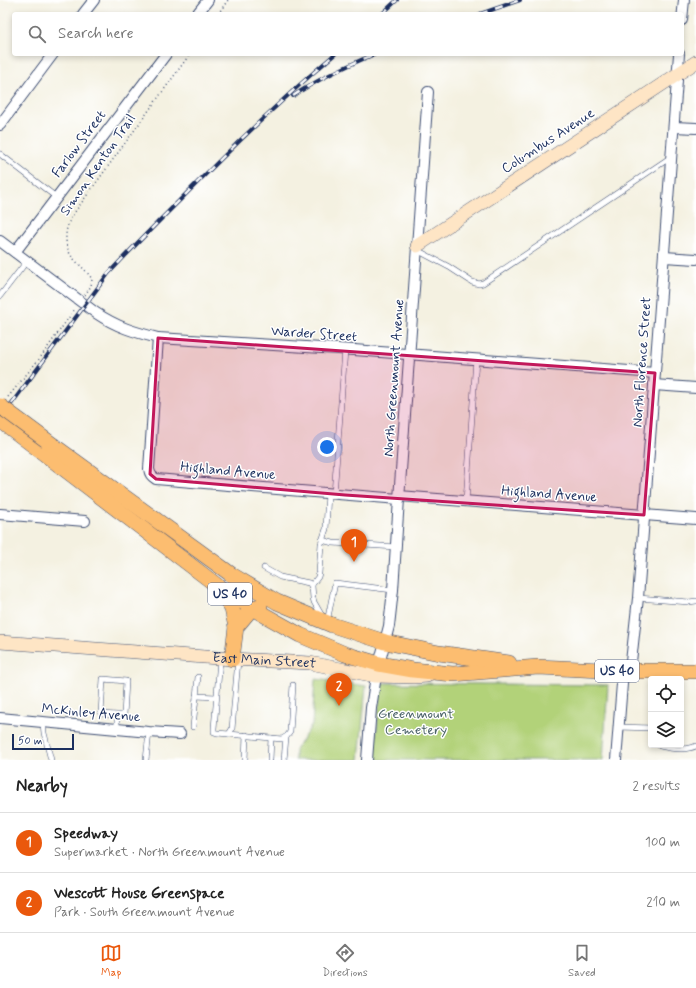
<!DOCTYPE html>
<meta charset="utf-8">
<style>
:root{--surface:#fff;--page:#f2f2f2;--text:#222;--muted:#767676;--line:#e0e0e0;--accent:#ea580c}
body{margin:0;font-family:Mynerve,sans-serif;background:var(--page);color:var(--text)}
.controls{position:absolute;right:12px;bottom:12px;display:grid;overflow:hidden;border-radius:4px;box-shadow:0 2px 6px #0003}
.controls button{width:36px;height:36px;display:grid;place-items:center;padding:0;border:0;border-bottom:1px solid var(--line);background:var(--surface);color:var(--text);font:20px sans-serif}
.scale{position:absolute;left:12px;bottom:10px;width:62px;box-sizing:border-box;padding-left:4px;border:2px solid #1b2f5e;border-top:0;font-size:11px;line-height:14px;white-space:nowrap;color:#1b2f5e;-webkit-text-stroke:3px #fff;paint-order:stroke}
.you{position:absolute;left:327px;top:447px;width:14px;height:14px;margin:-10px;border:3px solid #fff;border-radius:50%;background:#1a73e8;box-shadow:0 0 0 6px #1a73e833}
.badge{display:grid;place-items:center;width:26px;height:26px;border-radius:50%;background:var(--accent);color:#fff;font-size:13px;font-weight:700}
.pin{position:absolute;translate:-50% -33px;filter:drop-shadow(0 1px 2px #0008)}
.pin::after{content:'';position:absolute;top:21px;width:14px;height:12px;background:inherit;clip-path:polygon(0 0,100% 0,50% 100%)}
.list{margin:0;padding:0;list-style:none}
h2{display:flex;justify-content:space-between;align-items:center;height:52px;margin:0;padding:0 16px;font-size:17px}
h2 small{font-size:13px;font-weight:400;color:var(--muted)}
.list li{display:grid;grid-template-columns:26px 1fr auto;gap:12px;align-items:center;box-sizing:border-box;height:60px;padding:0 16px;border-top:1px solid var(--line)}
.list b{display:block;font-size:15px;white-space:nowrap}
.list p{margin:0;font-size:13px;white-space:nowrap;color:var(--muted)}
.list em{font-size:13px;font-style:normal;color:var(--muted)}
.icon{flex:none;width:22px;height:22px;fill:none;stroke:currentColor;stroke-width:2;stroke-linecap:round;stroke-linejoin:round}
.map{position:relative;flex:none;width:696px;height:760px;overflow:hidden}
.search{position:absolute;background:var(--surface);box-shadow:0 2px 6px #0003;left:12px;right:12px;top:12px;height:44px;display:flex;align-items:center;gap:10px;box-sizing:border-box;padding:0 14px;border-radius:4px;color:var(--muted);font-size:15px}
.sheet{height:172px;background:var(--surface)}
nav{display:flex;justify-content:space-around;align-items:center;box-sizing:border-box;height:56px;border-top:1px solid var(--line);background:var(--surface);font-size:11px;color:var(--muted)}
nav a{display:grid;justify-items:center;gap:2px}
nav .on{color:var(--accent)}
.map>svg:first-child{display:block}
.green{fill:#b2d279;stroke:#66806c}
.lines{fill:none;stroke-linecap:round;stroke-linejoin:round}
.lane-casing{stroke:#3c4c72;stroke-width:6}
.street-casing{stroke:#3c4c72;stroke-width:12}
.secondary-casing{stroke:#3c4c72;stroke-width:14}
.primary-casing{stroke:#3c4c72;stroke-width:16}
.path{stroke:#3c4c72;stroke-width:1.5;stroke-dasharray:1 3;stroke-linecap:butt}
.lane{stroke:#fff;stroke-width:5}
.street{stroke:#fff;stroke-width:10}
.secondary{stroke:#fee5c5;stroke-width:13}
.primary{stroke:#fcbd6f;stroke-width:15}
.rail-casing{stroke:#1b2f5e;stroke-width:4}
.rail{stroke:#fff;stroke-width:2.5;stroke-dasharray:8;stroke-linecap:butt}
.primary-bridge-casing{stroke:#3c4c72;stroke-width:16;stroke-linecap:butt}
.primary-bridge{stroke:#fcbd6f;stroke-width:15}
.marked{fill:#c2185b;fill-opacity:0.2;stroke:#c2185b;stroke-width:3;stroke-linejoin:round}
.labels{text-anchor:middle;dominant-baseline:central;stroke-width:3;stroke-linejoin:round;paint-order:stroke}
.shield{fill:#fff;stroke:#5f6d8e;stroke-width:1}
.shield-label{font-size:13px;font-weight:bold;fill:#1b2f5e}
.street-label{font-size:14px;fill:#1b2f5e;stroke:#fff}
.park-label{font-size:14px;fill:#486066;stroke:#fff}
</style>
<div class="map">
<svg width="696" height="760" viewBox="0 0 696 760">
<rect width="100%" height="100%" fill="#fff"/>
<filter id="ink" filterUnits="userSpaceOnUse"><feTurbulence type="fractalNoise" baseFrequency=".025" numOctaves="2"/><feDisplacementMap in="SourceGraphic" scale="8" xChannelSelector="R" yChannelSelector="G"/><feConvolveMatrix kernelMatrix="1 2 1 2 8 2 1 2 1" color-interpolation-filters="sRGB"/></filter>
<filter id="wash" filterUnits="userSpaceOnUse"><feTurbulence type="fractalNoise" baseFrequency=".012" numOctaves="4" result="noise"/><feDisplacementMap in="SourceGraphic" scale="16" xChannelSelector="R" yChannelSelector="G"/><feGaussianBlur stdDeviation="0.9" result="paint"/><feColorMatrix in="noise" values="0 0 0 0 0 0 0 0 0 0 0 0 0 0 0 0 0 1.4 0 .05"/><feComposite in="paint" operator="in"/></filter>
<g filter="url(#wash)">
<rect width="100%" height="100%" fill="#f4f1e1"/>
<!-- green -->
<g class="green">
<path d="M315,679L366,686L359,760H295V750L312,725Z"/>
<path d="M381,683L608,685L603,760H374Z"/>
</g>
</g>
<g filter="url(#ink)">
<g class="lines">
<defs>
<g id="lane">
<path d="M0,154L56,197"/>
<path d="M417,250L449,267L472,282L479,284L483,283L671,157"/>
<path d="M0,296L27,261"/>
<path d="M334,494L345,350"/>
<path d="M466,501L476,359"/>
<path d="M322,540L333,543L396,547"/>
<path d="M264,568L280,577L309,583L312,586L313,598L314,602L322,616"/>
<path d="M311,586L318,577L319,573L321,544L326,529L328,493"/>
<path d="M638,598L689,602L696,601"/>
<path d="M327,622L335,583L393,590"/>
<path d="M220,660L214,728V732L217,733L229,734L232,729L238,660"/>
<path d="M196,696L216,697"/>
<path d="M43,723L44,733L51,760"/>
<path d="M193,727L198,677"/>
<path d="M619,727L651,728"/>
<path d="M117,729V715H124L126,681L103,679L101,714L117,715"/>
<path d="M229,734L282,739L287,736L290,732L293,685"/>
<path d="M660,745V746C672,749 685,751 696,746"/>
<path d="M146,760L149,732"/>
<path d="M245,760L246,735"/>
<path d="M270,760L271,738"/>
<path d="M284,760L286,737"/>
</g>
<g id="street">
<path d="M83,14L94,0"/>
<path d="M197,14L208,0"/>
<path d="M682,20L684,0"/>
<path d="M0,125L53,54"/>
<path d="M674,127L696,128"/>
<path d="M0,241L96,313C117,327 134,332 158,338L354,350L655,373"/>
<path d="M15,252L166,54"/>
<path d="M664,257L696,259"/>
<path d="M158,338L149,469C150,474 151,476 156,479L399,499"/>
<path d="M654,385L696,388"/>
<path d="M399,496L696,519"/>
<path d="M0,514L85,521"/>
<path d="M630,671L638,598L679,54"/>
<path d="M0,718L149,732L180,734"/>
<path d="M367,760L371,708L376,676L389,626L393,590L399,499L428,92"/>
<path d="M616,760L623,671"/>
</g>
<g id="secondary">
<path d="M417,246L696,62"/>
<path id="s1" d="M0,642L232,659L310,663L376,676L414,677L427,676"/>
</g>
<g id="primary">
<path d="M0,420L219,587L252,608L300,635L345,654L379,664L413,670L453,674L538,667L623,671H696"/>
<path d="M46,440L232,575L277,602L332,625L385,642L439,653L509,663"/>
<path d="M220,589L232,609L236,627"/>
<path d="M232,659L236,627L252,608L260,606"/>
</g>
</defs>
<!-- lane casing -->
<use href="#lane" class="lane-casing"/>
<!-- street casing -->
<use href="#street" class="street-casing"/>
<!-- secondary casing -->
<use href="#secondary" class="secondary-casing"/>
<!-- primary casing -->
<use href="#primary" class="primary-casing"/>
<!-- path -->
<g class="path">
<path d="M218,14L228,0"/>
<path d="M85,295L91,286L92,279C87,271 80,266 73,258C65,249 64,233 69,222C71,218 74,213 77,209L190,54"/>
<path d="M8,397L40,358L75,309"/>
</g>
<!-- lane -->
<use href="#lane" class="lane"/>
<!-- street -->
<use href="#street" class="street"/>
<!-- secondary -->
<use href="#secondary" class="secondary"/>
<!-- primary -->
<use href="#primary" class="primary"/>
<defs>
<g id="rail">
<path d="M382,14L397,0"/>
<path d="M480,14L520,0"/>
<path d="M293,96C318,79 346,66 375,54"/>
<path d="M0,415L12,403L108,274C132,248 157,223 182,198C231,148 282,99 335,54"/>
</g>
</defs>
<!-- rail casing -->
<use href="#rail" class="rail-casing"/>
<!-- rail -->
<use href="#rail" class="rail"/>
<defs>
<path id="primary-bridge" d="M0,406L46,440"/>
</defs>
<!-- primary-bridge casing -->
<use href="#primary-bridge" class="primary-bridge-casing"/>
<!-- primary-bridge -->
<use href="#primary-bridge" class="primary-bridge"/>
</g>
</g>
<!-- marked area -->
<path class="marked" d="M158,338L655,373L644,515L345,495L156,479L150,474Z"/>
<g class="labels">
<!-- shield labels -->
<g class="shield">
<rect x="208" y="583" width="44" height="22" rx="3"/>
<rect x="595" y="660" width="44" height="22" rx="3"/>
</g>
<g class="shield-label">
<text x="230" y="594">US 40</text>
<text x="617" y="671">US 40</text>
</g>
<!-- street labels -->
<g class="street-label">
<text transform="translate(548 141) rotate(-33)">Columbus Avenue</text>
<text transform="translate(79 144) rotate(-53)">Farlow Street</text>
<text transform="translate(98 165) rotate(-55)">Simon Kenton Trail</text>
<text transform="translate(314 334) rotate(4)">Warder Street</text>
<text transform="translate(642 362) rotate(-86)">North Florence Street</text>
<text transform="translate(394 378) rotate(-86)">North Greenmount Avenue</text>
<text transform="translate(228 471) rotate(5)">Highland Avenue</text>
<text transform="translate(549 494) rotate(4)">Highland Avenue</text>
<text stroke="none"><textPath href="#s1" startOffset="265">East Main Street</textPath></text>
<text transform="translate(91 713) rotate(5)">McKinley Avenue</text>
</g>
<!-- park labels -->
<g class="park-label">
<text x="416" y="714">Greenmount<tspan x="416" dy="16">Cemetery</tspan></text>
</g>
</g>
</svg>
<div class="controls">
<button><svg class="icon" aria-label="locate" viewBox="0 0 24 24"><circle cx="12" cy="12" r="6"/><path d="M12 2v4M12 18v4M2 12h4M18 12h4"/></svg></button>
<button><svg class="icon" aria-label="layers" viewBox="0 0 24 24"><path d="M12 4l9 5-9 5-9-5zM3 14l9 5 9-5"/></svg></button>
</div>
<div class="scale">50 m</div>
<div class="you"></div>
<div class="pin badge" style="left:354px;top:562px">1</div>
<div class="pin badge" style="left:339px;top:706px">2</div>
<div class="search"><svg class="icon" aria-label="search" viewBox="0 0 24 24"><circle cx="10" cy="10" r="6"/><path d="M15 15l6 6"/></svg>Search here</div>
</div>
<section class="sheet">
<h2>Nearby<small>2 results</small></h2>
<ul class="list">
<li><span class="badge">1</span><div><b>Speedway</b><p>Supermarket · North Greenmount Avenue</p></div><em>100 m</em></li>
<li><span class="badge">2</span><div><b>Wescott House Greenspace</b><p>Park · South Greenmount Avenue</p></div><em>210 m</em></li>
</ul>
</section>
<nav>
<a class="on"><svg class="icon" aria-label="map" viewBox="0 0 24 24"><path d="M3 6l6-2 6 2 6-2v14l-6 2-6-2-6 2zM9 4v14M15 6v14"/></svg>Map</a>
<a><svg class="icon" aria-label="directions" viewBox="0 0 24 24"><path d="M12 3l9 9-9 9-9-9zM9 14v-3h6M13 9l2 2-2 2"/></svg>Directions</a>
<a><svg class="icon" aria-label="saved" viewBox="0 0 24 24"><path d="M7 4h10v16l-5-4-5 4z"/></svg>Saved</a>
</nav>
